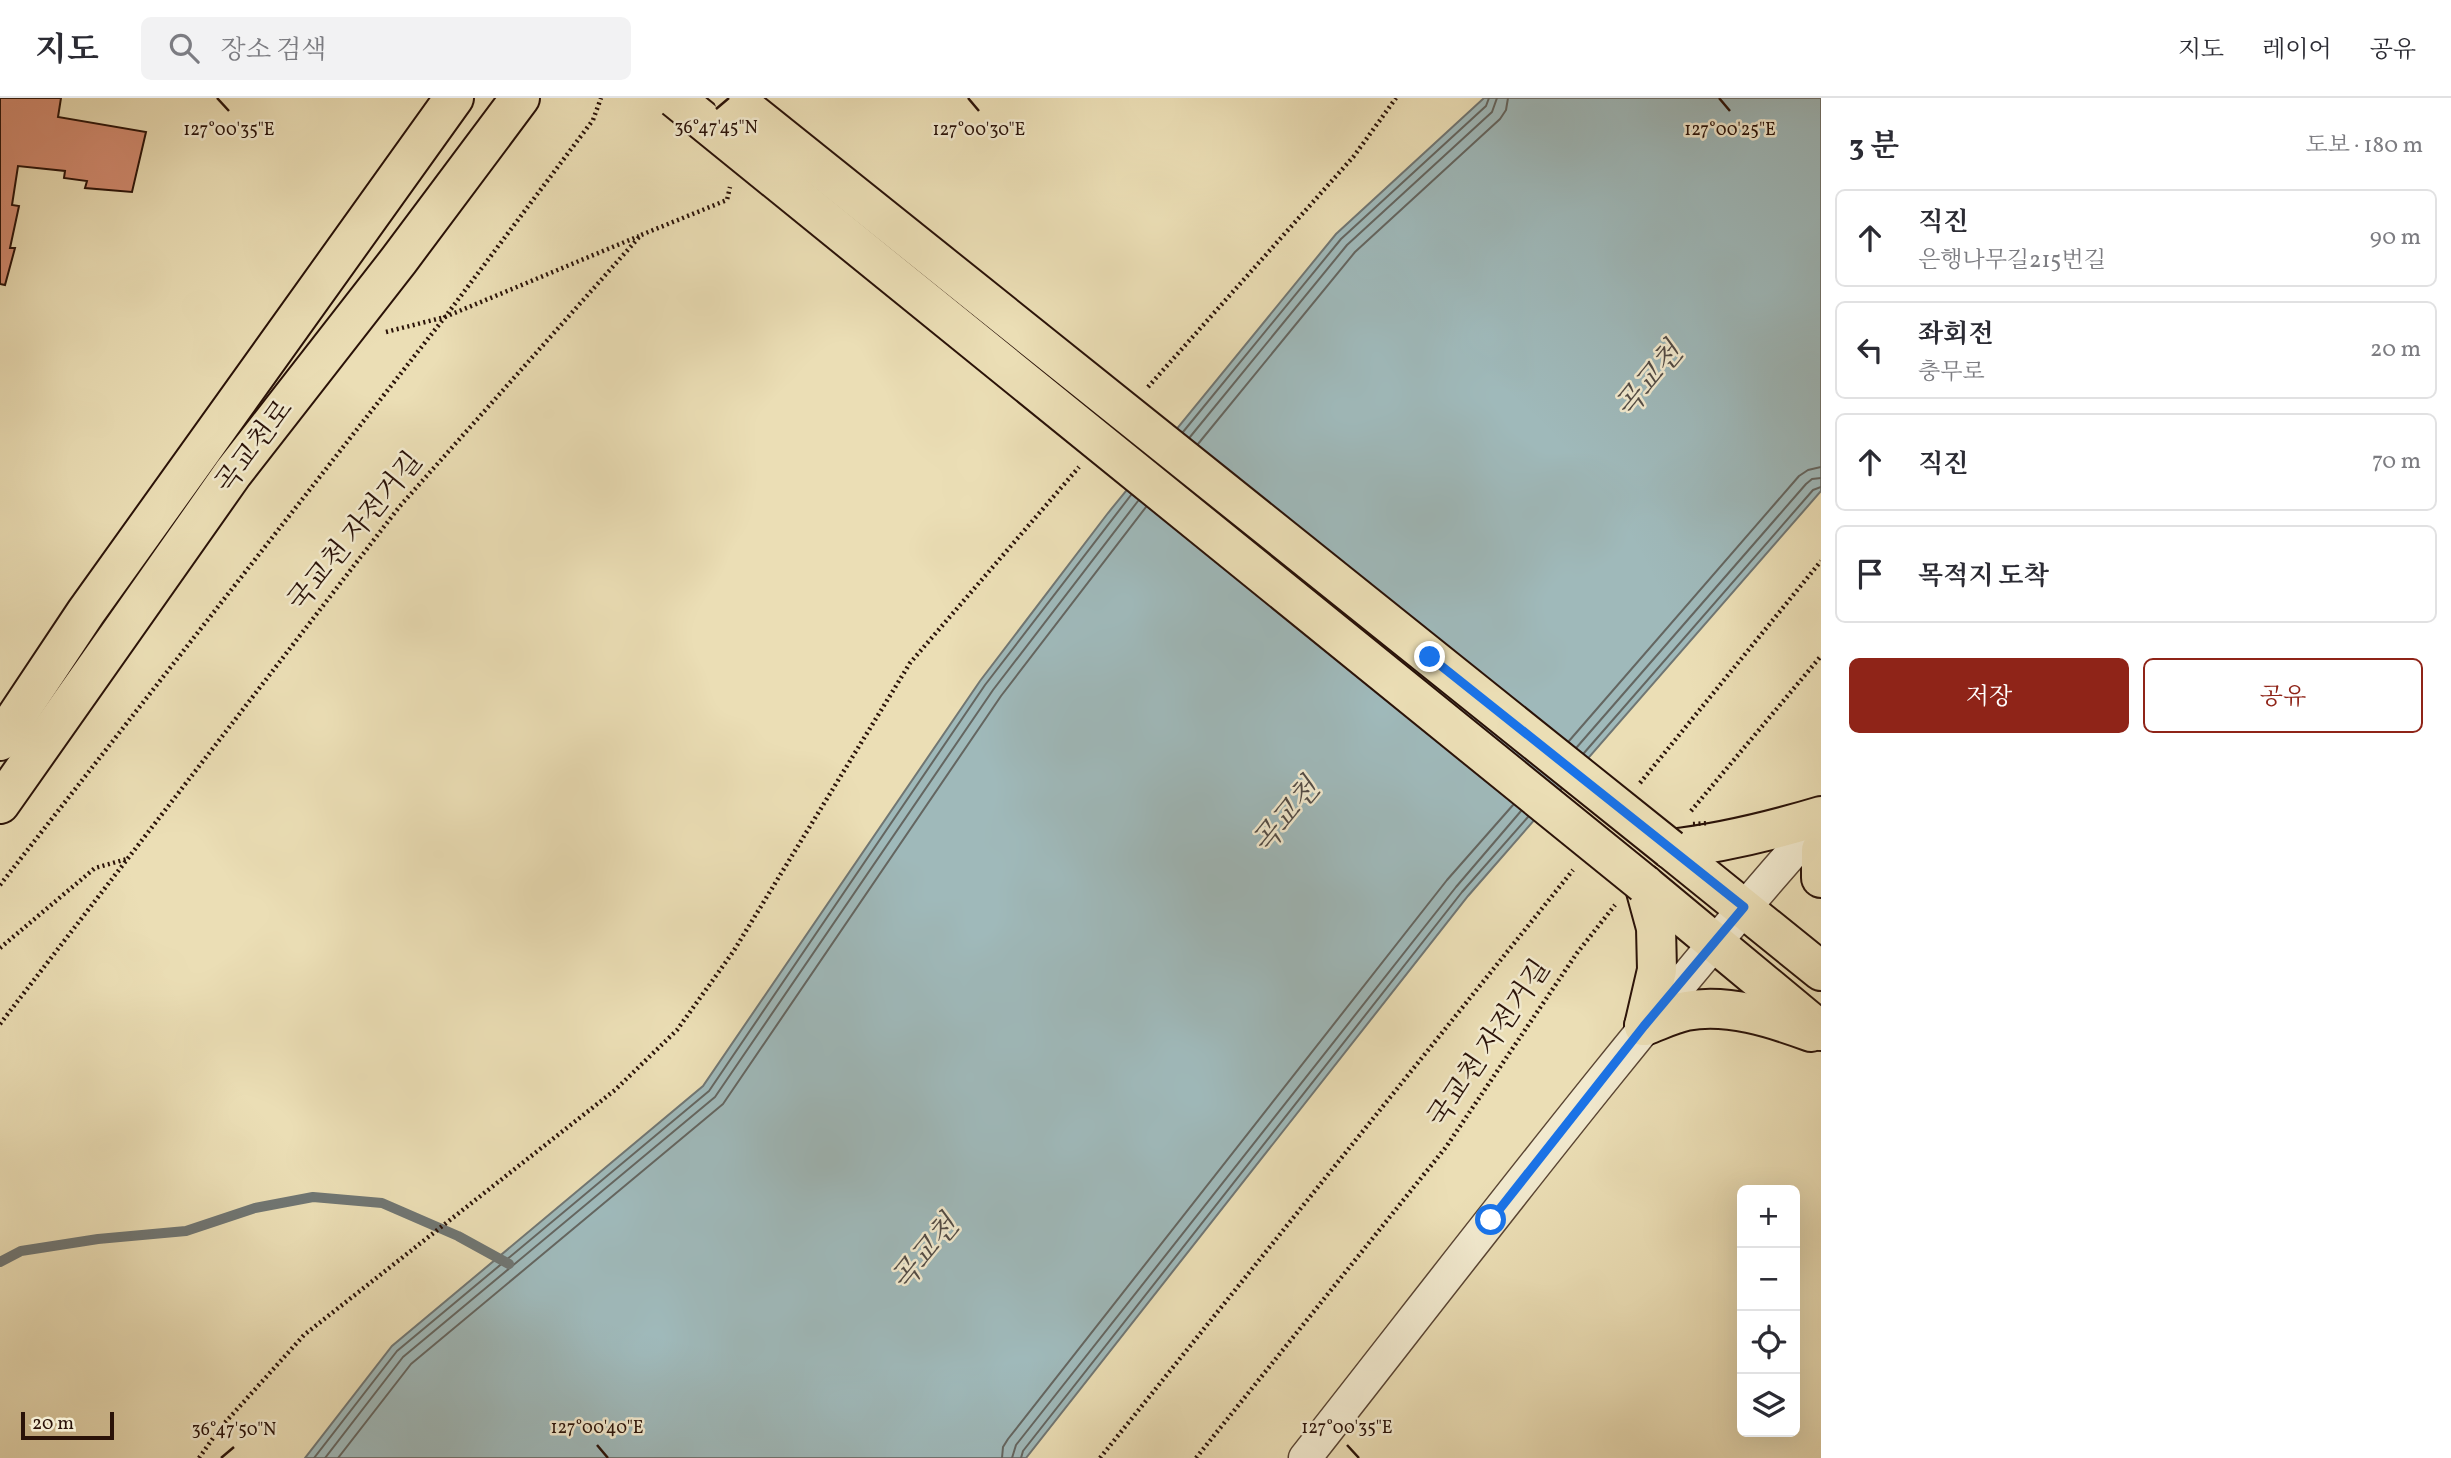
<!DOCTYPE html>
<html lang="ko">
<meta charset="utf-8">
<style>
:root{--surface:#fff;--page:#f2f2f3;--text:#2b2b33;--muted:#7c7c81;--line:#e1e1e2;--accent:#8f2418}
body{margin:0;font-family:Vollkorn,"Noto Serif KR",serif;background:var(--page);color:var(--text)}
.controls{position:absolute;right:21px;bottom:21px;display:grid;overflow:hidden;border-radius:10px;box-shadow:0 7px 28px #0002}
.controls button{width:63px;height:63px;display:grid;place-items:center;padding:0;border:0;border-bottom:2px solid var(--line);background:var(--surface);color:var(--text);font:35px sans-serif}
.scale{position:absolute;left:21px;bottom:18px;width:93px;box-sizing:border-box;padding-left:7px;border:4px solid #2a1208;border-top:0;font-size:19px;line-height:24px;white-space:nowrap;color:#2a1208;-webkit-text-stroke:5px #f2eacf;paint-order:stroke}
.stop{position:absolute;width:21px;height:21px;margin:-16px;border:5px solid #1a73e8;border-radius:50%;background:#fff}
.stop.end{background:#1a73e8;border-color:#fff;box-shadow:0 2px 7px #0008}
.list{margin:0;padding:0;list-style:none}
h2{display:flex;justify-content:space-between;align-items:center;height:91px;margin:0;padding:0 28px;font-size:30px}
h2 small{font-size:23px;font-weight:400;color:var(--muted)}
.list li{display:grid;grid-template-columns:46px 1fr auto;gap:21px;align-items:center;box-sizing:border-box;height:98px;margin:0 14px 14px;padding:0 14px;border:2px solid var(--line);border-radius:10px}
.list b{display:block;font-size:26px;white-space:nowrap}
.list p{margin:0;font-size:23px;white-space:nowrap;color:var(--muted)}
.list em{font-size:23px;font-style:normal;color:var(--muted)}
.actions{display:flex;gap:14px;padding:21px 28px}
.actions a{flex:1;padding:16px 0;border:2px solid var(--accent);border-radius:10px;text-align:center;font-size:24px;color:var(--accent)}
.actions .main{background:var(--accent);color:#fff}
.icon{flex:none;width:38px;height:38px;fill:none;stroke:currentColor;stroke-width:2;stroke-linecap:round;stroke-linejoin:round}
.map{position:relative;flex:none;width:1821px;height:1360px;overflow:hidden}
header{display:flex;align-items:center;gap:42px;box-sizing:border-box;height:98px;padding:0 35px;background:var(--surface);border-bottom:2px solid var(--line)}
header strong{font-size:33px}
nav{display:flex;gap:38px;margin-inline-start:auto;font-size:24px}
.search{width:490px;height:63px;background:var(--page);display:flex;align-items:center;gap:18px;box-sizing:border-box;padding:0 24px;border-radius:10px;color:var(--muted);font-size:26px}
main{display:flex}
aside{flex:1;background:var(--surface)}
.map>svg:first-child{display:block}
.water{fill:#9fb9ba;stroke:#707673;stroke-width:2}
.lines{fill:none;stroke-linecap:round;stroke-linejoin:round}
.shore{stroke:#646661;stroke-width:2}
.stream{stroke:#707673;stroke-width:10}
.building{fill:#d38b70;stroke:#2a1208;stroke-width:2}
.minor-casing{stroke:#5a4533;stroke-width:35}
.major-casing{stroke:#2a1208;stroke-width:42}
.path{stroke:#2a1208;stroke-width:4.5;stroke-dasharray:2 3.5;stroke-linecap:butt}
.minor{stroke:#f2eacf;stroke-width:32}
.major{stroke:#ebdeb5;stroke-width:38}
.major-bridge-casing{stroke:#2a1208;stroke-width:42;stroke-linecap:butt}
.path-bridge{stroke:#2a1208;stroke-width:4.5;stroke-dasharray:2 3.5;stroke-linecap:butt}
.major-bridge{stroke:#ebdeb5;stroke-width:38}
.route{stroke:#1a73e8;stroke-width:9}
.ticks{fill:none;stroke:#2a1208;stroke-width:2.5}
.labels{text-anchor:middle;dominant-baseline:central;stroke-width:5;stroke-linejoin:round;paint-order:stroke}
.street-label{font-size:28px;fill:#2a1208;stroke:#f2eacf}
.water-label{font-size:30px;font-style:italic;fill:#534c46;stroke:#f2eacf}
.ticks-label{font-size:18px;text-anchor:middle;fill:#2a1208;stroke:#f2eacf;stroke-width:5;stroke-linejoin:round;paint-order:stroke}
</style>
<header>
<strong>지도</strong>
<div class="search"><svg class="icon" aria-label="search" viewBox="0 0 24 24"><circle cx="10" cy="10" r="6"/><path d="M15 15l6 6"/></svg>장소 검색</div>
<nav><a>지도</a><a>레이어</a><a>공유</a></nav>
</header>
<main>
<div class="map">
<svg width="1821" height="1360" viewBox="0 0 1821 1360">
<rect width="100%" height="100%" fill="#ebdeb5"/>
<filter id="stains"><feTurbulence type="fractalNoise" baseFrequency=".00286" numOctaves="4"/><feColorMatrix values="0 0 0 0 .2 0 0 0 0 .09 0 0 0 0 .02 0 0 0 .5 -.17"/></filter>
<radialGradient id="worn" r=".72"><stop offset=".6" stop-color="#630" stop-opacity="0"/><stop offset="1" stop-color="#630" stop-opacity=".3"/></radialGradient>
<!-- water -->
<path class="water" d="M1484,0H1821V393L1468,798L1026,1360H305L392,1248L703,988L980,583L1108,415L1336,136Z"/>
<g class="lines">
<!-- shore -->
<g class="shore">
<path d="M1183,334L1341,141L1486,8L1489,0"/>
<path d="M1190,339L1347,147L1492,14L1497,0"/>
<path d="M1198,346L1355,154L1500,21L1506,12L1508,0"/>
<path d="M1569,643L1799,378L1808,372L1821,369"/>
<path d="M1577,649L1806,386L1812,381L1821,380"/>
<path d="M1584,655L1813,392L1821,389"/>
<path d="M314,1360L397,1253L709,993L985,587L1131,397"/>
<path d="M325,1360L403,1259L715,999L993,592L1138,403"/>
<path d="M338,1360L411,1266L723,1006L1001,598L1146,409"/>
<path d="M1002,1360L1003,1349L1008,1341L1447,782L1513,707"/>
<path d="M1012,1360L1016,1347L1456,789L1521,713"/>
<path d="M1021,1360L1023,1353L1462,794L1528,719"/>
</g>
<!-- stream -->
<path class="stream" d="M0,1164L21,1153L98,1141L186,1133L255,1110L313,1099L382,1105L458,1138L509,1166"/>
</g>
<!-- building -->
<path class="building" d="M0,0H61L58,19L146,34L132,94L85,90L87,83L64,80L65,73L18,68L12,107L19,108L10,150H15L5,187L0,186Z"/>
<g class="lines">
<defs>
<path id="minor" d="M1305,1360C1474,1145 1639,927 1821,722"/>
<g id="major">
<path d="M0,643L86,514L454,0"/>
<path d="M0,706L233,375L399,162L520,0"/>
<path d="M1670,751L1821,873"/>
<path d="M1670,751C1722,745 1771,733 1821,718"/>
<path d="M1821,752V780"/>
<path d="M1644,786L1821,933"/>
<path d="M1644,786L1656,830L1657,872L1644,928"/>
<path d="M1644,928C1658,923 1672,916 1686,913C1727,905 1773,920 1811,934"/>
</g>
</defs>
<!-- minor casing -->
<use href="#minor" class="minor-casing"/>
<!-- major casing -->
<use href="#major" class="major-casing"/>
<!-- path -->
<g class="path">
<path d="M386,234L445,219L639,138"/>
<path d="M1148,289L1354,58L1396,0"/>
<path d="M1640,685L1821,463"/>
<path d="M1691,713L1821,558"/>
<path d="M0,787L445,219L593,22L601,0"/>
<path d="M0,850L95,770L127,761"/>
<path d="M0,926L400,408L641,137L727,102L730,89"/>
<path d="M199,1360L221,1329L304,1237L615,992L677,932L733,854L910,565L1079,369"/>
<path d="M1100,1360L1573,772"/>
<path d="M1196,1360L1446,1049L1577,855L1615,807"/>
</g>
<!-- minor -->
<use href="#minor" class="minor"/>
<!-- major -->
<use href="#major" class="major"/>
<defs>
<g id="major-bridge">
<path d="M675,0L1644,786"/>
<path d="M733,0L1670,751"/>
</g>
</defs>
<!-- major-bridge casing -->
<use href="#major-bridge" class="major-bridge-casing"/>
<!-- path-bridge -->
<path class="path-bridge" d="M1693,726L1709,725"/>
<!-- major-bridge -->
<use href="#major-bridge" class="major-bridge"/>
</g>
<g class="lines">
<!-- route -->
<path class="route" d="M1430,559L1744,809L1644,928L1491,1122"/>
</g>
<!-- ticks -->
<path class="ticks" d="M217,0L229,13M968,0L979,13M1719,0L1730,13M716,11L729,0M597,1347L608,1360M1347,1347L1359,1360M221,1360L234,1349"/>
<g class="labels">
<!-- street labels -->
<g class="street-label">
<text transform="translate(255 349) rotate(-53)">곡교천로</text>
<text transform="translate(356 434) rotate(-51)">국교천 자전거길</text>
<text transform="translate(1490 946) rotate(-56)">국교천 자전거길</text>
</g>
<!-- water labels -->
<g class="water-label">
<text transform="translate(1650 283) rotate(-50)">곡교천</text>
<text transform="translate(1287 719) rotate(-50)">곡교천</text>
<text transform="translate(926 1156) rotate(-50)">곡교천</text>
</g>
</g>
<g class="ticks-label">
<text x="716" y="35">36°47'45"N</text>
<text x="1730" y="37">127°00'25"E</text>
<text x="229" y="37">127°00'35"E</text>
<text x="979" y="37">127°00'30"E</text>
<text x="597" y="1335">127°00'40"E</text>
<text x="1347" y="1335">127°00'35"E</text>
<text x="234" y="1337">36°47'50"N</text>
</g>
<rect width="100%" height="100%" filter="url(#stains)"/>
<rect width="100%" height="100%" fill="url(#worn)"/>
</svg>
<div class="controls">
<button>+</button>
<button>−</button>
<button><svg class="icon" aria-label="locate" viewBox="0 0 24 24"><circle cx="12" cy="12" r="6"/><path d="M12 2v4M12 18v4M2 12h4M18 12h4"/></svg></button>
<button><svg class="icon" aria-label="layers" viewBox="0 0 24 24"><path d="M12 4l9 5-9 5-9-5zM3 14l9 5 9-5"/></svg></button>
</div>
<div class="scale">20 m</div>
<div class="stop" style="left:1491px;top:1122px"></div>
<div class="stop end" style="left:1430px;top:559px"></div>
</div>
<aside>
<h2>3 분<small>도보 · 180 m</small></h2>
<ul class="list">
<li><svg class="icon" aria-label="ahead" viewBox="0 0 24 24"><path d="M12 20V5M6 11l6-6 6 6"/></svg><div><b>직진</b><p>은행나무길215번길</p></div><em>90 m</em></li>
<li><svg class="icon" aria-label="left" viewBox="0 0 24 24"><path d="M17 20v-9H6M10 6l-5 5 5 5"/></svg><div><b>좌회전</b><p>충무로</p></div><em>20 m</em></li>
<li><svg class="icon" aria-label="ahead" viewBox="0 0 24 24"><path d="M12 20V5M6 11l6-6 6 6"/></svg><div><b>직진</b></div><em>70 m</em></li>
<li><svg class="icon" aria-label="arrive" viewBox="0 0 24 24"><path d="M6 21V4h12l-3 4 3 4H6"/></svg><div><b>목적지 도착</b></div></li>
</ul>
<div class="actions"><a class="main">저장</a><a>공유</a></div>
</aside>
</main>
